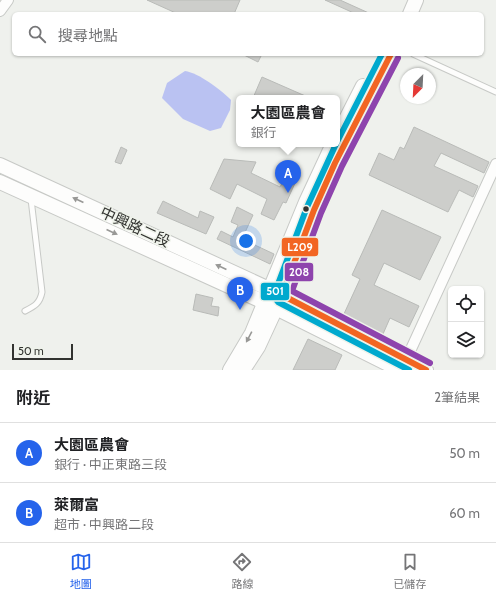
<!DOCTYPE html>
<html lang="zh-TW">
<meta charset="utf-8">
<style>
:root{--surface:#fff;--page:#f6f6f6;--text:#202124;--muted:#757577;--line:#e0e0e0;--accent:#2563eb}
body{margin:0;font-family:Cabin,"Noto Sans TC",sans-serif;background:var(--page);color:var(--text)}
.controls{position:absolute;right:12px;bottom:12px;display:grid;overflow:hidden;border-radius:6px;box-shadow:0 1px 3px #0004}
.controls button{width:36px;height:36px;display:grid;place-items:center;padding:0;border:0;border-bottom:1px solid var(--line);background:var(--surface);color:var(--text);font:20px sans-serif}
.compass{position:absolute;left:400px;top:68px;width:36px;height:36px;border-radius:50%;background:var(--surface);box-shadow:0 1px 3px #0004;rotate:204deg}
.scale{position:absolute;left:12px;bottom:10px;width:61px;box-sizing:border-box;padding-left:4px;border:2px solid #323330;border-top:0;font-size:11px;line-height:14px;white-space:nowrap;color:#323330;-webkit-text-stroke:3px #eff3eb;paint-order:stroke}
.you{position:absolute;left:246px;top:241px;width:14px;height:14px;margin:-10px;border:3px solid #fff;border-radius:50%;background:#1a73e8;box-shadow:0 0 0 6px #1a73e833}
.badge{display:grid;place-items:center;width:26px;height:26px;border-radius:50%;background:var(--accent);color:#fff;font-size:13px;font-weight:700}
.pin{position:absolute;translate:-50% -33px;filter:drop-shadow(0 1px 2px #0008)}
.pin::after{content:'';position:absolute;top:21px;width:14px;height:12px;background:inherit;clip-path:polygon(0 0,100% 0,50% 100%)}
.popup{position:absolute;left:236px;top:95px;width:104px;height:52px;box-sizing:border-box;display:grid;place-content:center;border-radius:6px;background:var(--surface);filter:drop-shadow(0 1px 3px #0005);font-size:13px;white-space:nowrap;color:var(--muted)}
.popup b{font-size:15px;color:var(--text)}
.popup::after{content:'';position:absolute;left:50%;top:100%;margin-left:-8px;border:8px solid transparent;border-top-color:var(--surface)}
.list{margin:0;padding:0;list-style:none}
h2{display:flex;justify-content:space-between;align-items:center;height:52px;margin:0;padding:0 16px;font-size:17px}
h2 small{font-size:13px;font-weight:400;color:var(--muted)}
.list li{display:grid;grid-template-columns:26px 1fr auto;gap:12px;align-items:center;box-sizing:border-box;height:60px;padding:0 16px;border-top:1px solid var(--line)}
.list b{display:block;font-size:15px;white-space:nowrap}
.list p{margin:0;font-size:13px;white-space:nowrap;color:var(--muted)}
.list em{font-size:13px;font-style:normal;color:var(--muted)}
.icon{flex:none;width:22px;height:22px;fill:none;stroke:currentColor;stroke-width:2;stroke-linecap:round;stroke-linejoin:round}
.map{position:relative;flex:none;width:496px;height:370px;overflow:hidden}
.search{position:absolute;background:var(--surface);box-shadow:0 1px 3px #0004;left:12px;right:12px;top:12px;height:44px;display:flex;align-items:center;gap:10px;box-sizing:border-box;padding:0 14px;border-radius:6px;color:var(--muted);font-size:15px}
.sheet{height:172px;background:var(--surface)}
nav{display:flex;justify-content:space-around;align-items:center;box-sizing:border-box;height:56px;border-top:1px solid var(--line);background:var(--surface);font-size:11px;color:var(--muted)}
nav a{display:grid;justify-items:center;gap:2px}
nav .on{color:var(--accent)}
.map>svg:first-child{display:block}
.water{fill:#bac2f2}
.building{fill:#cdcecb;stroke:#b9bbb8}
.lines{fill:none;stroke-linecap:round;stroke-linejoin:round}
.lane-casing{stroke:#c7c9c6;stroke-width:7}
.street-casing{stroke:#c7c9c6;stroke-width:12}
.secondary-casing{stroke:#c7c9c6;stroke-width:16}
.lane{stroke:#fdfdfc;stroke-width:5}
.street{stroke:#fdfdfc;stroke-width:10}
.secondary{stroke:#fdfdfc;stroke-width:14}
.bus-1-casing{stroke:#eff3eb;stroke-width:9}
.bus-2-casing{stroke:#eff3eb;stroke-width:9}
.bus-3-casing{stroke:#eff3eb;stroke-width:9}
.bus-1{stroke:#f26522;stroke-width:6}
.bus-2{stroke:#00a9ce;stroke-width:6}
.bus-3{stroke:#8e44ad;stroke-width:6}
.oneway{fill:#989896}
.bus-dot{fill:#323330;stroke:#eff3eb;stroke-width:1.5}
.labels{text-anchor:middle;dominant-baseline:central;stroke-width:3;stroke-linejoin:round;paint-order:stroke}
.street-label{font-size:15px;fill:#323330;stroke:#eff3eb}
.line-badge{stroke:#eff3eb;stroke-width:1.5}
.badge-label{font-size:11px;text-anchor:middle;font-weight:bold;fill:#fff}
</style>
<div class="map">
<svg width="496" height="370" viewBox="0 0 496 370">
<rect width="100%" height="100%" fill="#eff1ed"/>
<!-- water -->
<path class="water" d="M185,71C199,73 221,90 231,100L230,110L221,128L210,131L183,119L162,98L167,83Z"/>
<!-- building -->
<g class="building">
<path d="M147,0H240L234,14H178Z"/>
<path d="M325,0H340L371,14H356Z"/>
<path d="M242,54H262L258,62Z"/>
<path d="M262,77L310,98H253Z"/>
<path d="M414,127L489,162L484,173L441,153L434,166L478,186L473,197L459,190L448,212L369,175L379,153L394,160L400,147L404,149Z"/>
<path d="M121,147L127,150L121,164L115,162Z"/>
<path d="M224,159L256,162L251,173L280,187L286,176L296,181L286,203L283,202L274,220L261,214L267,199L237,184L230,199L210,189Z"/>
<path d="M163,201L198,218L200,211L214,217L206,234L157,213Z"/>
<path d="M237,207L253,215L242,239L274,254L270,264L217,239L221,231L233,237L238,225L231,222Z"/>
<path d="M382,210L441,237L420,280L384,263L374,285L419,306L409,327L390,318L383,334L343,316L360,279L352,275Z"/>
<path d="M196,294L213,298L211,306L219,307L218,316L193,310Z"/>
<path d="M308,339L342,355L335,370H293Z"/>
</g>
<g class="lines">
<defs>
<g id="lane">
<path d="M413,54L496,92"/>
<path d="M25,311C35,306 40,303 42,292L31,199"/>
</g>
<g id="street">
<path d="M0,11L8,0"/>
<path d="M406,360L496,164"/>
</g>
<g id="secondary">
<path d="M410,14L416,0"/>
<path d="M337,137L363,86"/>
<path d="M0,165L282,295L426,370"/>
<path d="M0,182L264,302L400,370"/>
<path d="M230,370L252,333L306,202L333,144"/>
<path d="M243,370L258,347L282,295L314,210L335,163L391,54"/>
</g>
</defs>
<!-- lane casing -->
<use href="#lane" class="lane-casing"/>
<!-- street casing -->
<use href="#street" class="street-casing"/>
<!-- secondary casing -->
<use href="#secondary" class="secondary-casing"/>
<!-- lane -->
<use href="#lane" class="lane"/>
<!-- street -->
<use href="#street" class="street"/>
<!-- secondary -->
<use href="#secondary" class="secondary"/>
<defs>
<path id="bus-1" d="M391,54L335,163L314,210L282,295L426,370"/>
<g id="bus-2">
<path d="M337,142L382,54"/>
<path d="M336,144L307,207L275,292L274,297L278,302L409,370"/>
</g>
<path id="bus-3" d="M398,58L342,166L321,213L292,291L430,363"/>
</defs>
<!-- bus-1 casing -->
<use href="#bus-1" class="bus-1-casing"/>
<!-- bus-2 casing -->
<use href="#bus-2" class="bus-2-casing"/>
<!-- bus-3 casing -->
<use href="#bus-3" class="bus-3-casing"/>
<!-- bus-1 -->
<use href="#bus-1" class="bus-1"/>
<!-- bus-2 -->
<use href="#bus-2" class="bus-2"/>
<!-- bus-3 -->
<use href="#bus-3" class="bus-3"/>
</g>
<!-- one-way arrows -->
<defs><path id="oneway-solid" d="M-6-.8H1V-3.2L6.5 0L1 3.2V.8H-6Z"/></defs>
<g class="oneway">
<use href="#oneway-solid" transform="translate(78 200) rotate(-155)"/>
<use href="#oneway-solid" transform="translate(112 232) rotate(24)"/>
<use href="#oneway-solid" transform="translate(221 267) rotate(-155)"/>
<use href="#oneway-solid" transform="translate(249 337) rotate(118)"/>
</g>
<!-- markers -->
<circle class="bus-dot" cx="306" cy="209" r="3.5"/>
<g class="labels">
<!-- street labels -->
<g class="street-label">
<text transform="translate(135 227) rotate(25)">中興路二段</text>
</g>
</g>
<g class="line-badge">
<rect x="281" y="237" width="38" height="20" rx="4" fill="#f26522"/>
<rect x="284" y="262" width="30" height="20" rx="4" fill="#8e44ad"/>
<rect x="260" y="282" width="30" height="19" rx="4" fill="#00a9ce"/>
</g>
<g class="badge-label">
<text x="300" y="251">L209</text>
<text x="299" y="276">208</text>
<text x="275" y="295">501</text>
</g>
</svg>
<div class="controls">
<button><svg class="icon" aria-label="locate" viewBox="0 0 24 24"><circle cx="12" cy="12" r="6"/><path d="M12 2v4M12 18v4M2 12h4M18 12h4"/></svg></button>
<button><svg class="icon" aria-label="layers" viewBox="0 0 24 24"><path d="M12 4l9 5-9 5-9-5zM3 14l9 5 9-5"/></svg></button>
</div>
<svg class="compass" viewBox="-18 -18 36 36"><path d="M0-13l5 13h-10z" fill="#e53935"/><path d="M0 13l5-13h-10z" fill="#757577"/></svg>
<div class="scale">50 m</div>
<div class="you"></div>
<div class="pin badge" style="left:288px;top:193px">A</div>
<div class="popup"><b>大園區農會</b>銀行</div>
<div class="pin badge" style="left:240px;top:310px">B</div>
<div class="search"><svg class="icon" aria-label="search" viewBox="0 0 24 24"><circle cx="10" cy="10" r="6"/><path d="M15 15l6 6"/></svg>搜尋地點</div>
</div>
<section class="sheet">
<h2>附近<small>2筆結果</small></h2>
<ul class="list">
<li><span class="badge">A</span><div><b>大園區農會</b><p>銀行 · 中正東路三段</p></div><em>50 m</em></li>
<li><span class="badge">B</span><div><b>萊爾富</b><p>超市 · 中興路二段</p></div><em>60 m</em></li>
</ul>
</section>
<nav>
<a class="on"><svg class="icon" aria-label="map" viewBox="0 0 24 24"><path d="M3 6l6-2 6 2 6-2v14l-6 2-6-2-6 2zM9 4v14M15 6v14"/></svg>地圖</a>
<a><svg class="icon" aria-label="directions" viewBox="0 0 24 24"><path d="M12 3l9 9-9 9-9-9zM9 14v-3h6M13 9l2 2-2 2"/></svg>路線</a>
<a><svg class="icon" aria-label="saved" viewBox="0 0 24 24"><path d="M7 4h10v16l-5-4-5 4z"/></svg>已儲存</a>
</nav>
